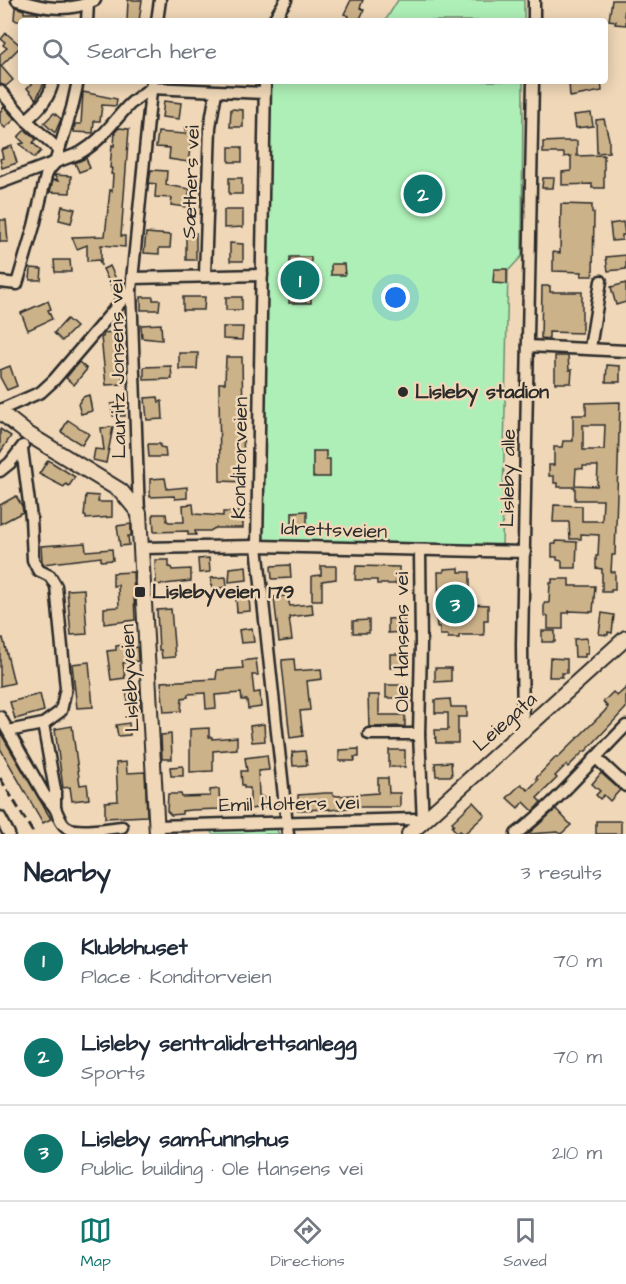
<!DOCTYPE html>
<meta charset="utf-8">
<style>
:root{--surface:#fff;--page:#f2f2f3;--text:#1f2937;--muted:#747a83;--line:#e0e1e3;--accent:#0f766e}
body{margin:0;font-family:"Architects Daughter",sans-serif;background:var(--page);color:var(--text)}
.you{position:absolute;left:396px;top:298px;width:21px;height:21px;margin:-15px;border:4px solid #fff;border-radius:50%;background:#1a73e8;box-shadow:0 0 0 9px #1a73e833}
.badge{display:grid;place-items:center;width:39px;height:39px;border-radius:50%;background:var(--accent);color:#fff;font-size:20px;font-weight:700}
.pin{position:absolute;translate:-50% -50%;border:3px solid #fff;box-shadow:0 2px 6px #0006}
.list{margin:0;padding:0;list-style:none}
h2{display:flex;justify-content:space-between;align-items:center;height:78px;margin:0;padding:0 24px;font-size:26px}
h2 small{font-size:20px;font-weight:400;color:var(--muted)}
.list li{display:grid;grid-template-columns:39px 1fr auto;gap:18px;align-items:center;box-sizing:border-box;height:96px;padding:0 24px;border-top:2px solid var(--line)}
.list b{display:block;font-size:22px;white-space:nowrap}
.list p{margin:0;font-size:20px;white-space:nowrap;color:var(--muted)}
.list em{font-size:20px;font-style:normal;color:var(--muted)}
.icon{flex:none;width:33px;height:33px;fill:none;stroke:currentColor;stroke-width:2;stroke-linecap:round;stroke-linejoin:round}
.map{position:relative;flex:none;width:626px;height:834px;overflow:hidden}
.search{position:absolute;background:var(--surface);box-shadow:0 3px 15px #0003;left:18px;right:18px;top:18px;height:66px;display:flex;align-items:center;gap:15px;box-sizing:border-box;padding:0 21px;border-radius:6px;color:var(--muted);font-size:22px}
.sheet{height:366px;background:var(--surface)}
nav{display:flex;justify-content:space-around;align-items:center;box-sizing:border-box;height:84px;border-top:2px solid var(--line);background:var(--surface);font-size:16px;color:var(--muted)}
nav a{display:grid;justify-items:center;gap:3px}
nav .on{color:var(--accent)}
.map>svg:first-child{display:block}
.green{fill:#aeefb7;stroke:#6c8d71;stroke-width:1.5}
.building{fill:#ccb288;stroke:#2b2b2b;stroke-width:1.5;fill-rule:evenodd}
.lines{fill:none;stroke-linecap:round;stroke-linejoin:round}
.minor-casing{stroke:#2b2b2b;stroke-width:15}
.tertiary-casing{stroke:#2b2b2b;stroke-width:18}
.minor{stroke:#efd7b7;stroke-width:10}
.tertiary{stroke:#efd7b7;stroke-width:14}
.rail{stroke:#2b2b2b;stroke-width:3;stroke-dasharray:9 4.5;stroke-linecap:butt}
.poi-dot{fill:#2b2b2b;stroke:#efd7b7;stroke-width:2}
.labels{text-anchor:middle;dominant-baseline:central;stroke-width:5;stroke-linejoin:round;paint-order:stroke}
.street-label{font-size:20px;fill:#2b2b2b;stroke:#efd7b7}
.poi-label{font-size:20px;font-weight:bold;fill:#2b2b2b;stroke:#efd7b7;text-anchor:start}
</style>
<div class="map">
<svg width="626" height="834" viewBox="0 0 626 834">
<rect width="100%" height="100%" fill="#efd7b7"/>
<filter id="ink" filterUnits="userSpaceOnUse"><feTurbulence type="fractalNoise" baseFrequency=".0167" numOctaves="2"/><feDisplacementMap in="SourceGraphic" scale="12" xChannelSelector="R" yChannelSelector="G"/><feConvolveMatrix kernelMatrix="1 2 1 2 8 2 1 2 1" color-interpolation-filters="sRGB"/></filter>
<g filter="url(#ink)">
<!-- green -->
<g class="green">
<path d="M398,0H524V21H385Z"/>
<path d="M271,81H523L522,256L508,271L502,546L263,540Z"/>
<path d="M274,825L279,834H213L207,827Z"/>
</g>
<!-- building -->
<g class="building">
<path d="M128,0H142L139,21H127Z"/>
<path d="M351,0H363L360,8L364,10L359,21H347L349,16L344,14Z"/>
<path d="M612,0H626L624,16H626V25L615,24L616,21L609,20Z"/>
<path d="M15,7L24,10V13H38V21H17L14,19Z"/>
<path d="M6,33L21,46L1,66L13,80L6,86L0,84V54L7,48L3,45L5,42L1,39Z"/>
<path d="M36,81H45L36,99L27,88Z"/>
<path d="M601,81L602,91L570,97L569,82Z"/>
<path d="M83,92L117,99L116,106L102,105L100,121H94L93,133L74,132L75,124H81Z"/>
<path d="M164,101L181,103L179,119L162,117Z"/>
<path d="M4,107L15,119L5,128L0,123V112Z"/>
<path d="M231,109L243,110V127H230Z"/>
<path d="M54,113L61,119L55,133L44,123Z"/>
<path d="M591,113L593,126L576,128L574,115Z"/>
<path d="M604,119L609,139V152L597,153L596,120Z"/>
<path d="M186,127L198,128L196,144L191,143L188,162L169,159L170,148L156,147L158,132L185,134Z"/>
<path d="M119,128L129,129L121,236H125V247L101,245V266L99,260L87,261V245L77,249L72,237L105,236L110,190L112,191L113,174H111L112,168H110L112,145L114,146L115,132Z"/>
<path d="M25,130L36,139L33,143L41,151L34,158L20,144L24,143L18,137Z"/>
<path d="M564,141H577V156L604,155V188H592V184L562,185V172L571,171V156L564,157V153H543V142Z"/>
<path d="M12,146L17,163L2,168L0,159L3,158L1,150Z"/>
<rect x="229" y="147" width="13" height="15"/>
<path d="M86,158L90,168L79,172L75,163Z"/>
<path d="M151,170L167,171L166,185L190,189L186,207L171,205L172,198L155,197L156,184L149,183Z"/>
<path d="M54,175L71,176L70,193L50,192L53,180L58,181Z"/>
<rect x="229" y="178" width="13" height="16"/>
<path d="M543,178H554L553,188H542Z"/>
<path d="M561,204L592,205V213H594L593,276H581L582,272L553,271V252L560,253Z"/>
<path d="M62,206L75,209L71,223L59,220Z"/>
<path d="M224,210H243V227L224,228Z"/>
<path d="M0,220H6L8,242H0Z"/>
<path d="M623,222L625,235H622V240L612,241L610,224Z"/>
<path d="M146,233L171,235L170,248H159V254L144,253Z"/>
<rect x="186" y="233" width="10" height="27"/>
<path d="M230,243L243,244V261H230Z"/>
<path d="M626,255V269L608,271L606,257Z"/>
<path d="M290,257H311V303H289Z"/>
<path d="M54,260H70L71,272H55Z"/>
<path d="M331,264H344L345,275H331Z"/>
<path d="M110,266L121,290L116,297L103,269Z"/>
<path d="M31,268L42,269L41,280H30Z"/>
<path d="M494,269H507V284L493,283Z"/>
<path d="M626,283V302L616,305L611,287Z"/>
<path d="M542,286H550V292H582V333L549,332V339L541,338Z"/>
<path d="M141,297H153V300H160L159,310H141Z"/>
<path d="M183,297H205L204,310H183Z"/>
<rect x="226" y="297" width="16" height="13"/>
<path d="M48,301L51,309L48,310L52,319L28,330L21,313Z"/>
<path d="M67,319L76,327L62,341L54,333Z"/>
<path d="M161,324L162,340L142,338L141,325Z"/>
<path d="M223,327H243L242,340L223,339Z"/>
<path d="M121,331L123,351L115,352L116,369L122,368L123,384L106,385L101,337H103L104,333Z"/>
<path d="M179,353H198L197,369H179Z"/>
<path d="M555,356H568L569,370H572L571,383H555Z"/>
<path d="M226,357H242L244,482L220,481L219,383H225Z"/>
<path d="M79,362L87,369L74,385L66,378Z"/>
<path d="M607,365L620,366V382H606Z"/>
<path d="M10,366L17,386L7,390L0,377V370Z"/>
<path d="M171,366L172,379L144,380V367Z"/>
<path d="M89,395L92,411L81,414L78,404L83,397Z"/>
<path d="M158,397L159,402L162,401L163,419L147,420L145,398Z"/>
<path d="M123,402L125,416H113L111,404Z"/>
<path d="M620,402L615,555H612L611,572H615V590H611V592H602V569L596,568V556H598L599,535L581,534V539H570L569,522H553L554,505L582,506V521H602L603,500H575V487H558V483H554V476H549V465H554V447H562L563,441H573V415H586V403ZM583,425H605L604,450H583ZM583,466H598L597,486L575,485L576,468L583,469Z"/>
<path d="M68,420L89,434L82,445L61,432Z"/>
<path d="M113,427L106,463L93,460L95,449L104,450L101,428Z"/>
<path d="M0,429L11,436L0,453Z"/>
<path d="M148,444H160V447L165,448L166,457H149Z"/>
<path d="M313,451H326V459H330V477H313Z"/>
<path d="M48,460L75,477L69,486L66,484L64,487L39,474Z"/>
<path d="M165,478L167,489L187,487V498L175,499L174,496L150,497V479Z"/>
<path d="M86,495L99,496L98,502H112V517L86,519V516H84Z"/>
<path d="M16,496L22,506L23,512L0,524V505Z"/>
<path d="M193,504L194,514L223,516V512H243V528H215L210,531H195L196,535H188V531L154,532L153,514H166L167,521L169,522H184L183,505Z"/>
<path d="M307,511V526H292V512Z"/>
<path d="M131,524V536H128L129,545L120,546L117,526Z"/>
<path d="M556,541L577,542L576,568H562V561L557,560V557H552V544H556Z"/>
<path d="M85,543L86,551L112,549L113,560L101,561V557L43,564L42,561L41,546Z"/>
<path d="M209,558L210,572L199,573L198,559Z"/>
<path d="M155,560H169V567H171L172,570L191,569V581L156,585Z"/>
<path d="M290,565L291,578L272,579L271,566Z"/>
<path d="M246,566L247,580L229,582L230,568Z"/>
<path d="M321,566H336V579L322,581V600H312V576L321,575Z"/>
<path d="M356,566L399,567V581H396L395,584H377V580H355Z"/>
<path d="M459,568V572H470V604L488,605V620H484V635H459V638H448V635H440V627H437L436,615H439L438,572H444V569Z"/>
<path d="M133,572L135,620L104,624V608L119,607L118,585L113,586V573Z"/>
<path d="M226,577L227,587L212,589L211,578Z"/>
<path d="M552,579H569V586H595L593,612L569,611V613H563V629H548V616H544V603H549L550,583H552Z"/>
<path d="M84,589L87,634L71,635L67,590Z"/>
<path d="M287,596L290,606L312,604L313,614L289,617L292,640L279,642L274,597Z"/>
<path d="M249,597L250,611L237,612L236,599Z"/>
<path d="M171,609L175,657L162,658L161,650H159L157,610Z"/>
<path d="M602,613L614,615L612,633L608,632V635L599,634Z"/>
<path d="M404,618V632L388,633V619Z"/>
<path d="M369,620V633H353V621Z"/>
<path d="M252,628L254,642L241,643L239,630Z"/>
<rect x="542" y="631" width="13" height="11"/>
<path d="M3,638L14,683L0,686V639Z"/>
<path d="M587,638L588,654H585V657H575L574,639Z"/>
<path d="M124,645L125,648L137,647L138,661L123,663L125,678L111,680L107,651L116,650V646Z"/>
<path d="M390,654H404L405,668H390Z"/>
<path d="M550,658L567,659V673H562V677H549Z"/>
<path d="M256,659L258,675H252L254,693L260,692L261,707L248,709L247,700H242L241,693L215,695L216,708L206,709L205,693L188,694V697L182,698L181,711L164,712L161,682L216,679L217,670L243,668L242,661Z"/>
<path d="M294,659L295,671L321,669L322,679L307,681L310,710L300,711L303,736L290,738L282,664V660Z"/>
<path d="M89,662L93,707L77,708L72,664Z"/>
<path d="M435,668H451V681L435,682Z"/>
<rect x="386" y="685" width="19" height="13"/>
<path d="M626,688V708L585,752L584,751L568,767L566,765L555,776L557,778L537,798L541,802L533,811L524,802L518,808L507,798L521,784L528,790L538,780L536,778L556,757L557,758L604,712L608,707L603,702L613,692L617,696Z"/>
<path d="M140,690V710L130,711L126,692Z"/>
<path d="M40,694L44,711L15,719L10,702Z"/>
<path d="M368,695H379V715H405V726L369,727Z"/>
<path d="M450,699L451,707H467V717H458V743H436L435,730H448V713H435V700Z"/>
<path d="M129,723L130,735L118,736L116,725Z"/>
<path d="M264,724L265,741L252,742L250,726Z"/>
<path d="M72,726L80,785L87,784L89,799L72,801L70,787L63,788L55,729Z"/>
<path d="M209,728V737H212V739L237,737V749L213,751V771L190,772V729Z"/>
<path d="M0,732L51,819L43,823L0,748Z"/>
<path d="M171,734L172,759H162L161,735Z"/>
<path d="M359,749V757H354L355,761H339V750Z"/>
<rect x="389" y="750" width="16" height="17"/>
<path d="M305,751L307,765L293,766L292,752Z"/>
<path d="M267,755L269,770L258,771L259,795L264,798H269V806L250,809V788H244V785H242L241,771H247L245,758Z"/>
<path d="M126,762L127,773L145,772L147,816L105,818V802L118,801L116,763Z"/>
<path d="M451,762L452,776H436L435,763Z"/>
<path d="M183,766V776H171L170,767Z"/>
<path d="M601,773L620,790L610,801L604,795L600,799L596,795L600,791L592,784Z"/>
<path d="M378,778H388L389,793H400V807H358L330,810V809L298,810V795L325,793H333V795L338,796L378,793Z"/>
<path d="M219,789L220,809L191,810L182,811V814L171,815L167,811L168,794H181L182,797L210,796V790Z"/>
<path d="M473,802L485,815L464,834L460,831L457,833L452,827L454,825L452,822Z"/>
<path d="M556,809L571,825L561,834L558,832L528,834Z"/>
<rect x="596" y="821" width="25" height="13"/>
</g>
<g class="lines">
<defs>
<g id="minor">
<path d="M17,0C43,8 69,13 95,0"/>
<path d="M87,21L88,3"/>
<path d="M157,21L160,0"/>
<path d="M273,21L286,0"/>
<path d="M534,21V0"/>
<path d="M265,81L257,546L288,834"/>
<path d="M0,91L26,120L58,149"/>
<path d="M26,120C39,110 50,97 53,81"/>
<path d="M0,183L80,153C101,141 112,123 128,106C135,99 143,94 151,88L264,93"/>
<path d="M205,275L210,127L216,92"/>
<path d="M133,278L262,275"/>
<path d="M0,282L17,284L34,226L47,172L55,163L72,108L78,81"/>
<path d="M528,346L626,351"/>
<path d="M590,348L601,281"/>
<path d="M0,410L41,392L54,380L131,290"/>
<path d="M22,449L31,518L33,560L38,570L50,576L56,586L66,688L61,711L43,724"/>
<path d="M0,471L10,463L23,446"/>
<path d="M139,513L131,290L152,81"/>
<path d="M142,548L257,546L525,552"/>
<path d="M0,717L44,794L55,808V790L43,724L8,731"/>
<path d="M523,732L522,645L533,81"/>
<path d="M369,734H419"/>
<path d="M595,757L626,786"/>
<path d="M55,808C58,814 61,825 68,828C80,834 108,828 122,827"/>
<path d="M0,817L9,834"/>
<path d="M157,826L415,819L423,822L419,734L421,644L420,551"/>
<path d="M516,834C557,803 590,762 626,726"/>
</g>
<g id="tertiary">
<path d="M0,412L28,434L121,491L139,513L157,834"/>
<path d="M409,834L626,638"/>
</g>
</defs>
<!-- minor casing -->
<use href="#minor" class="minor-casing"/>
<!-- tertiary casing -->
<use href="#tertiary" class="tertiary-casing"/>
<!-- minor -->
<use href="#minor" class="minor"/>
<!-- tertiary -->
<use href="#tertiary" class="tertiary"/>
<!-- rail -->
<path class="rail" d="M0,778L34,834"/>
</g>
</g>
<!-- markers -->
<g class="poi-dot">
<circle cx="403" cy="392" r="6"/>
<rect x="134" y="586" width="12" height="12" rx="3"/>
</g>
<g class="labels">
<!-- street labels -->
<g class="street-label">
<text transform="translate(191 182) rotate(-88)">Sæthers vei</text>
<text transform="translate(118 369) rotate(-91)">Lauritz Jonsens vei</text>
<text transform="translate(240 458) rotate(-89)">Konditorveien</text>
<text transform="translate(508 478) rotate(-89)">Lisleby alle</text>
<text transform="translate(334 530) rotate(2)">Idrettsveien</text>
<text transform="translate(402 642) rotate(-90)">Ole Hansens vei</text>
<text transform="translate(130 678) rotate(-93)">Lislebyveien</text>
<text transform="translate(505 722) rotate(-42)">Leiegata</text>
<text transform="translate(289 804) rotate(-1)">Emil Holters vei</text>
</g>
<!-- poi labels -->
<g class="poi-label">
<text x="415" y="392">Lisleby stadion</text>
<text x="152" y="592">Lislebyveien 179</text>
</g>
</g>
</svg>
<div class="you"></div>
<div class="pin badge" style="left:300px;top:280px">1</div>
<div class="pin badge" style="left:423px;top:194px">2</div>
<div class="pin badge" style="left:455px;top:604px">3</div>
<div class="search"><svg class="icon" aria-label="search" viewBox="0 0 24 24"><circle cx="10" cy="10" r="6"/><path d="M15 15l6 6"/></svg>Search here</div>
</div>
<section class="sheet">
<h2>Nearby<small>3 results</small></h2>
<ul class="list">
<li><span class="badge">1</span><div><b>Klubbhuset</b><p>Place · Konditorveien</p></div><em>70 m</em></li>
<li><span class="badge">2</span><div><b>Lisleby sentralidrettsanlegg</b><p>Sports</p></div><em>70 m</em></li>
<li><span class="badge">3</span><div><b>Lisleby samfunnshus</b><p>Public building · Ole Hansens vei</p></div><em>210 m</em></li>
</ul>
</section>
<nav>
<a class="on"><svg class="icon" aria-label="map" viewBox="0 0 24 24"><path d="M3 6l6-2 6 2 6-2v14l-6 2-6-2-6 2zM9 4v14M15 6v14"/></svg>Map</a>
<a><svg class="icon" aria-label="directions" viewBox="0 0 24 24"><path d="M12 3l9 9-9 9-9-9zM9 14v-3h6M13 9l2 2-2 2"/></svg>Directions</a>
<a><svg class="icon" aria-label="saved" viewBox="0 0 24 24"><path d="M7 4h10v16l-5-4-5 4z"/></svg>Saved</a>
</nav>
